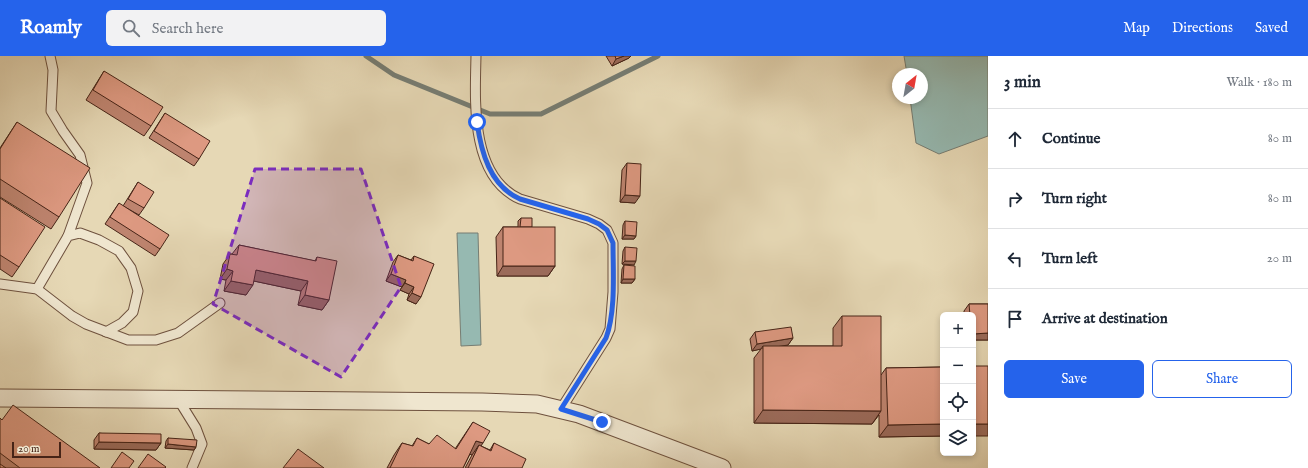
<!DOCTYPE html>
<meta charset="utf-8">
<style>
:root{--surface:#fff;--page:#f2f2f3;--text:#1f2937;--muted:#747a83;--line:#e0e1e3;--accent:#2563eb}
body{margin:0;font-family:"IM FELL English",serif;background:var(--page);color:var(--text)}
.controls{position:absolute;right:12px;bottom:12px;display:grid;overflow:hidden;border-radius:6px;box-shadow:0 2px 6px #0003}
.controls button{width:36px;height:36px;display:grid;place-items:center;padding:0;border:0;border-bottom:1px solid var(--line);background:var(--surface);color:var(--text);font:20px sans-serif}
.compass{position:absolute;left:892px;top:12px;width:36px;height:36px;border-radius:50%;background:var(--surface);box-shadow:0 2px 6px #0003;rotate:31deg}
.scale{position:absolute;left:12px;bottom:10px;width:49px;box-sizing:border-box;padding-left:4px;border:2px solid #462417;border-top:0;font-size:11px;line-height:14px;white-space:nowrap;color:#462417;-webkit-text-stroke:3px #efe6cf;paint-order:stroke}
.stop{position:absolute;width:12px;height:12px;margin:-9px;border:3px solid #2563eb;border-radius:50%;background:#fff}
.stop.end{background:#2563eb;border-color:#fff;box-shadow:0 1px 4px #0008}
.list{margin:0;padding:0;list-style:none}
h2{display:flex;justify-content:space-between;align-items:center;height:52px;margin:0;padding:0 16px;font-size:17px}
h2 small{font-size:13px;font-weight:400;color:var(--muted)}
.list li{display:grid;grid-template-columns:26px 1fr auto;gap:12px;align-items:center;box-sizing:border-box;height:60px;padding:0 16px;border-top:1px solid var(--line)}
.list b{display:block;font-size:15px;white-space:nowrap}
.list em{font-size:13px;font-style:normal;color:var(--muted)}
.actions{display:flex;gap:8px;padding:12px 16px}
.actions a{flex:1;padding:9px 0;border:1px solid var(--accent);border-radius:6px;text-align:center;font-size:14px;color:var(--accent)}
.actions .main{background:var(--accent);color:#fff}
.icon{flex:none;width:22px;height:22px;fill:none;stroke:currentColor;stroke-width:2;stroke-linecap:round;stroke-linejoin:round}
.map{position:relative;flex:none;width:988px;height:412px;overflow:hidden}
header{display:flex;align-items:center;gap:24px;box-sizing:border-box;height:56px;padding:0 20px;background:var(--accent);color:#fff}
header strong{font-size:19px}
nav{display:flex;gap:22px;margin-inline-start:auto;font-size:14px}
.search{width:280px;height:36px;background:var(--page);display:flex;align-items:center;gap:10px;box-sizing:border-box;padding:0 14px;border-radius:6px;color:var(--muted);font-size:15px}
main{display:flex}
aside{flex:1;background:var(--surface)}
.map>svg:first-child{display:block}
.water{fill:#96b9b1;stroke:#767d73}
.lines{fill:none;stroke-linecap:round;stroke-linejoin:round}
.stream{stroke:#767d73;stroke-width:5}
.service-casing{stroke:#6e513e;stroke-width:11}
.minor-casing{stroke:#6e513e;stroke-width:19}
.service{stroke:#efe6cf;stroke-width:9}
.minor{stroke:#efe6cf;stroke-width:17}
.wall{fill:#be846f;stroke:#462417}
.shaded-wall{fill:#9b6b5a;stroke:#462417}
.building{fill:#dd9981;stroke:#462417}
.route{stroke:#2563eb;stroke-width:5}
.marked{fill:#7b2cbf;fill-opacity:0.2;stroke:#7b2cbf;stroke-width:3;stroke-dasharray:8 5;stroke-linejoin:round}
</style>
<header>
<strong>Roamly</strong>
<div class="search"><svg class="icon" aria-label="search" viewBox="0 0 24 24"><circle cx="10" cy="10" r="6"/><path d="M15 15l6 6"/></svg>Search here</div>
<nav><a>Map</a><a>Directions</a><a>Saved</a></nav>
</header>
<main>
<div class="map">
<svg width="988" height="412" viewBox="0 0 988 412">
<rect width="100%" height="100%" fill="#e6d8b5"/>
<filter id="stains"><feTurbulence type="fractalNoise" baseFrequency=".005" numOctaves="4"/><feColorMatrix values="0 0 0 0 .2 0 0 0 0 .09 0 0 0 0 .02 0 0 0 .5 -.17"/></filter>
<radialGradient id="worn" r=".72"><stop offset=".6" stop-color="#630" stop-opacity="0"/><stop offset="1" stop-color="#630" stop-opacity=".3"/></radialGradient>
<!-- water -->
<g class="water">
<path d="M904,0H988V80L939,98L916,87L910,42H922V18H907Z"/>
<path d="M457,177H478L481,289L461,290Z"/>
</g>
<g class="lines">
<!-- stream -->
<path class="stream" d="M366,0L394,19L490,58H541L658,0"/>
<defs>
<g id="service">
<path d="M50,0L53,14L51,55L63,75L80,99L87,127L68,180"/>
<path d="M476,0C475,45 470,121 520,143L588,163L599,168L607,174L613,187V236L610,273L606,282L561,353"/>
<path d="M0,228L37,233L72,260L86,268L128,284H156L178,277L220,247"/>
<path d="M37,233L68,180L80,177L99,184L119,195L131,212L138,235L133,256L122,267L106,276"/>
<path d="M178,343L196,372L202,388L192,412"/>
</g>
<path id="minor" d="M0,342L482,346L537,348L579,358L722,412"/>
</defs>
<!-- service casing -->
<use href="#service" class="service-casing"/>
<!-- minor casing -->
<use href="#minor" class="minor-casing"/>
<!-- service -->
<use href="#service" class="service"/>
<!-- minor -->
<use href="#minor" class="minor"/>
</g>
<!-- wall -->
<g class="wall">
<path d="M606,0H631L629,2L612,10Z"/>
<path d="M104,15L151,70L144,80L86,44Z"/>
<path d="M165,57L199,103L194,110L149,82Z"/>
<path d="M17,66L59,161L51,173L0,141V92Z"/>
<path d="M627,107L635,147L620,146L622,114Z"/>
<path d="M138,126L144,152L139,159L123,150Z"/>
<path d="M0,142L19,211L12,221L0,213Z"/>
<path d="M119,147L160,193L155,200L105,168Z"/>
<path d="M521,162L532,171L555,210L548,220H497L496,181L503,171H518V165Z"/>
<path d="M625,165L636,180L634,183H622L623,169Z"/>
<path d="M239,189L315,205L317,201L329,244L322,254L298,249L301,235L254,225L246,239L224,235L226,224L220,223L223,208L230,198H232Z"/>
<path d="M625,191L634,209L622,208L623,195Z"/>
<path d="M398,199L411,204L414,200L416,248L407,244L409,238L400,234L402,231L386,225L393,206Z"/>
<path d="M624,209L635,223L632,227H621L622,213Z"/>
<path d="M969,248H988V284H973V259H964V255Z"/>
<path d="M842,260L881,319L886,312L943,311V380L879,381V359L872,368L754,367V302L761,293L752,295L750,283L755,276L793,282L788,289L782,290H833V272Z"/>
<path d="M0,362L2,364L100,412H0Z"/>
<path d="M473,366L481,390L490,394L494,387L522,412H465L472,399L470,398L463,412H387L394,399L402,387L412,390L417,382L429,388L455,393Z"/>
<path d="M99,377L161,387L156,394L94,393V384Z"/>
<path d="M168,382L196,391L194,394L165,392L166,385Z"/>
</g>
<!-- shaded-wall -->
<g class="shaded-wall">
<path d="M624,0H631L629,2L612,10L616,3Z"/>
<path d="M625,139L640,140L635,147L620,146Z"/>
<path d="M625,179L636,180L634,183H622Z"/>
<path d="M625,205H636L634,209L622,208Z"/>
<path d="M503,210H555L548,220H497Z"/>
<path d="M227,213L233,215L226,224L220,223Z"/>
<path d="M256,214L308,225L301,235L249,224Z"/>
<path d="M391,218L406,224L402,231L386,225Z"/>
<path d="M623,223H635L632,227H621Z"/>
<path d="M231,225L253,229L246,239L224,235Z"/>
<path d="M405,227L414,231L409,238L400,234Z"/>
<path d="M412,237L421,241L416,248L407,244Z"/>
<path d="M305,239L329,244L322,254L298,249Z"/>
<path d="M988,277V284H973V278Z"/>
<path d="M793,282L788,289L763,293V290L761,293L752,295L757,288Z"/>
<path d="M763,354L881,355L872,368L754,367Z"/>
<path d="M943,368V380L879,381L888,369Z"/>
<rect x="973" y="368" width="15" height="12"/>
<path d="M476,385L483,387L474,400L479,389L472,399L467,397Z"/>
<path d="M99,386L161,387L156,394L94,393Z"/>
<path d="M168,388L196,391L194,394L165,392Z"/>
</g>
<!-- building -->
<g class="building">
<path d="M615,0H624L616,3Z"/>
<path d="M104,15L163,51L151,70L93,34Z"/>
<path d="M165,57L210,85L199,103L154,75Z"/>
<path d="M17,66L90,112L59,161L0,123V93Z"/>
<path d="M627,107L641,108L640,140L625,139Z"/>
<path d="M138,126L154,136L144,152L128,143Z"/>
<path d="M0,142L45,171L19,211L0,199Z"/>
<path d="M119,147L169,179L160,193L110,161Z"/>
<path d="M521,162H532V171H520Z"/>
<path d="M625,165L637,166L636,180L625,179Z"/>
<rect x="503" y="171" width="52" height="39"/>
<path d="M239,189L316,205L317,201L337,205L329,244L305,239L308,225L256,214L253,229L231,225L233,215L227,213L230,198L237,199Z"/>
<path d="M625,191L637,192L636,205H625Z"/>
<path d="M398,199L413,205L414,200L434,208L421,241L412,237L414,231L405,227L406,224L391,218Z"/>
<path d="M624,209L635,210V223H623Z"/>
<path d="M969,248H988V277L973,278V259H970Z"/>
<path d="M842,260H881V355L763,354V290H842Z"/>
<path d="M791,271L793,282L757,288L755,276Z"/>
<rect x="973" y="310" width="15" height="58"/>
<path d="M943,311V368L888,369L886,312Z"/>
<path d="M13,349L100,412H20L0,397V362L2,364Z"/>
<path d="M473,366L490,375L483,387L476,385L463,412H390L402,387L413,390L417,382L429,388L437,379L456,393Z"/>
<path d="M99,377L161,378V387L99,386Z"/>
<path d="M168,382L197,384L196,391L168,388Z"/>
<path d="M494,387L526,403L522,412H468L479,389L491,395Z"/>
<path d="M298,393L324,412H283Z"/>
<path d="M122,396L134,405L129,412H111Z"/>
<path d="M148,398L166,411L165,412H138Z"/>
<path d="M0,408L6,412H0Z"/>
</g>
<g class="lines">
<!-- route -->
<path class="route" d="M477,66C481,96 490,130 520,143L588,163L599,168L607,174L613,187C613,216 616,255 606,282L561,353L602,366"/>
</g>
<!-- marked area -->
<path class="marked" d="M255,113H361L401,231L341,321L213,248Z"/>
<rect width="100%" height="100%" filter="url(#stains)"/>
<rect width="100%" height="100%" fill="url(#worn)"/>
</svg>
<div class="controls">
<button>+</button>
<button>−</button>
<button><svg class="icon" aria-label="locate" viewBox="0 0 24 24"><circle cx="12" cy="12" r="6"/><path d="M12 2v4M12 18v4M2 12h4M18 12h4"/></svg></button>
<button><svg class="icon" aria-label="layers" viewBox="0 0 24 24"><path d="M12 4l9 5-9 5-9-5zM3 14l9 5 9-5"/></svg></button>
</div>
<svg class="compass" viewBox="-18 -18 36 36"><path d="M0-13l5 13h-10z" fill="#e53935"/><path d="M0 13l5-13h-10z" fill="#747a83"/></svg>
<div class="scale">20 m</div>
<div class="stop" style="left:477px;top:66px"></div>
<div class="stop end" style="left:602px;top:366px"></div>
</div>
<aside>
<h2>3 min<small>Walk · 180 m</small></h2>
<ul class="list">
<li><svg class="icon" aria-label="ahead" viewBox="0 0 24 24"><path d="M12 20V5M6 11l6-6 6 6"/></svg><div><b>Continue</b></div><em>80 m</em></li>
<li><svg class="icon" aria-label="right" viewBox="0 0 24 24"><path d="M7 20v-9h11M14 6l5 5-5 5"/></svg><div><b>Turn right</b></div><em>80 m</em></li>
<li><svg class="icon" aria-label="left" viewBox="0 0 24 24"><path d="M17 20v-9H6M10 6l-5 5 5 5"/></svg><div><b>Turn left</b></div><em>20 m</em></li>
<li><svg class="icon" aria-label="arrive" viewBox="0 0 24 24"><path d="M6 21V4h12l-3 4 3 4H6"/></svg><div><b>Arrive at destination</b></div></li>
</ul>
<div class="actions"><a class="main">Save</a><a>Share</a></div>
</aside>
</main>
